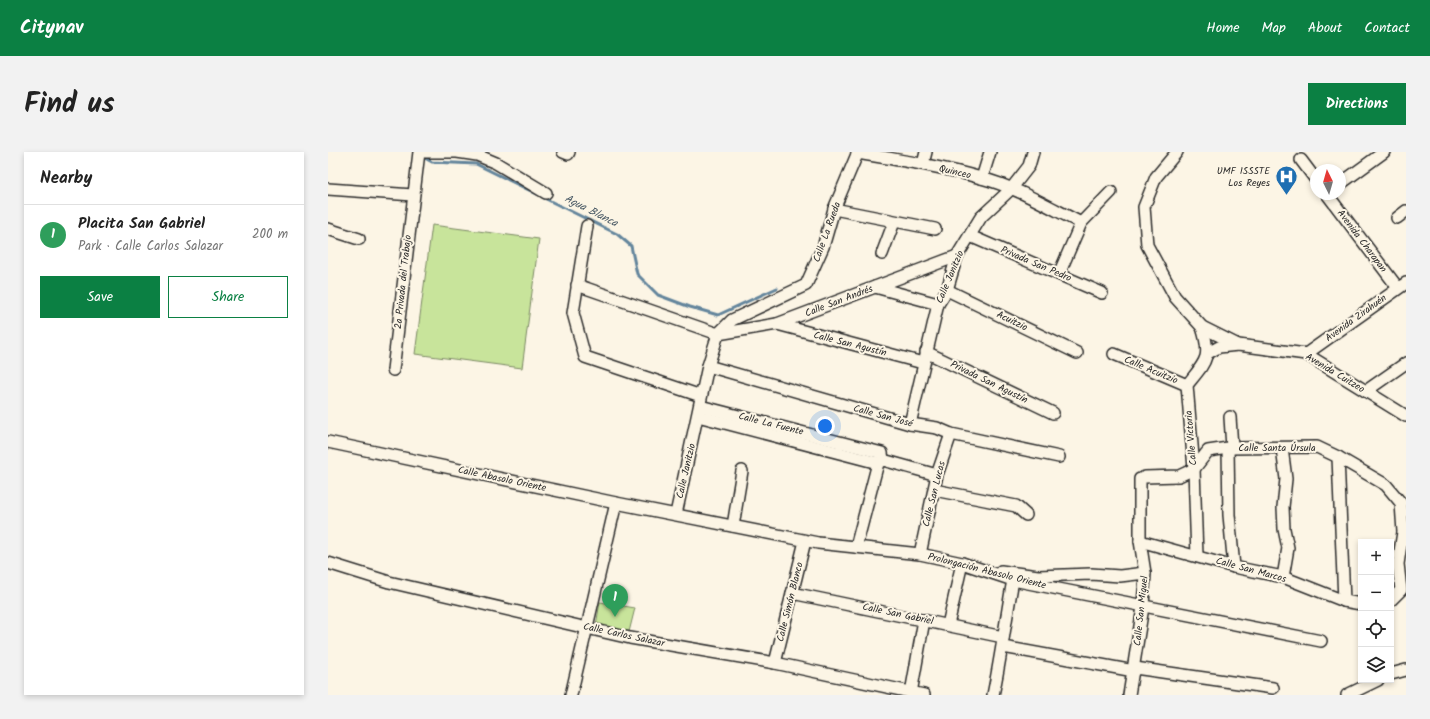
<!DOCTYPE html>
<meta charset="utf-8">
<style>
:root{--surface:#fff;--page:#f2f2f2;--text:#222;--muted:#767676;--line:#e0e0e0;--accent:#0b8043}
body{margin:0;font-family:Kalam,sans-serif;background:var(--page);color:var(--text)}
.controls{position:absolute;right:12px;bottom:12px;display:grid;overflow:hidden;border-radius:0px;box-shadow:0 2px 6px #0003}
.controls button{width:36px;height:36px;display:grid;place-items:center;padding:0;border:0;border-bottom:1px solid var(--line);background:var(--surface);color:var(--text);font:20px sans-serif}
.compass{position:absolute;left:982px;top:12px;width:36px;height:36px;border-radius:50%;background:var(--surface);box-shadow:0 2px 6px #0003;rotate:355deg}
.you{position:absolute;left:497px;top:274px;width:14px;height:14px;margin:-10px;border:3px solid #fff;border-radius:50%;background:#1a73e8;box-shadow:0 0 0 6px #1a73e833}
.badge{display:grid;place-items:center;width:26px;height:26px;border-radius:50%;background:var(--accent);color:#fff;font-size:13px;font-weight:700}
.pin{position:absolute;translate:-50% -33px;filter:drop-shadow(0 1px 2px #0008)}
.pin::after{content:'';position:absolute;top:21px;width:14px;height:12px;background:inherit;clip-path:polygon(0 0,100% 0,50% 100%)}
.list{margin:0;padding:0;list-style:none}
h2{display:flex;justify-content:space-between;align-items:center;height:52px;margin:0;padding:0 16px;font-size:17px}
h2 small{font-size:13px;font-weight:400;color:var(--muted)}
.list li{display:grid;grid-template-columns:26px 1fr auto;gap:12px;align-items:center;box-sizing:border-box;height:60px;padding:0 16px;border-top:1px solid var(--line)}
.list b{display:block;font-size:15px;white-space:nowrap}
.list p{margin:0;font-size:13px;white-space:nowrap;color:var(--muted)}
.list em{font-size:13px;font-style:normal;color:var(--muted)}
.actions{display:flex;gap:8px;padding:12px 16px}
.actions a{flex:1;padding:9px 0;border:1px solid var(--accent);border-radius:0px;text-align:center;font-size:14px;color:var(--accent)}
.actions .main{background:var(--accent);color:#fff}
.icon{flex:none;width:22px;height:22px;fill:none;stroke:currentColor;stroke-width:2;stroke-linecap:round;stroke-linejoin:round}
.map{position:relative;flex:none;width:1078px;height:543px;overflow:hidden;border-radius:0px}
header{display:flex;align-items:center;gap:24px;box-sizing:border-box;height:56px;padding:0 20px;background:var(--accent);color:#fff}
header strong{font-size:19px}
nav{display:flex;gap:22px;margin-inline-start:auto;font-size:14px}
.intro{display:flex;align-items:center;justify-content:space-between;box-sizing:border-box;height:96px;padding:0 24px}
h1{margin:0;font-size:28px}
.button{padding:10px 18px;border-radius:0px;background:var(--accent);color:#fff;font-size:14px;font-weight:700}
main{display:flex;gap:24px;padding:0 24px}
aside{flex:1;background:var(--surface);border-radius:0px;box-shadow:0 2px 6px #0003}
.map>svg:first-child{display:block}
.green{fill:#c8e49b;stroke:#7a8863}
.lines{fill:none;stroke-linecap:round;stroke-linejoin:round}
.stream{stroke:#64859c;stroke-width:3}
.minor-casing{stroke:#2b2b2b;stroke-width:14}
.minor{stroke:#fcf5e5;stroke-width:11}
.labels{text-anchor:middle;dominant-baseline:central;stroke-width:4;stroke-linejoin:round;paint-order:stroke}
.poi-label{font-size:10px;fill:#2b2b2b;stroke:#fcf5e5;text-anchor:end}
.street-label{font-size:10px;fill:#2b2b2b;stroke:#fcf5e5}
.water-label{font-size:11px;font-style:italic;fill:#485864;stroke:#fcf5e5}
</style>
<header>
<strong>Citynav</strong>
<nav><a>Home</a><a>Map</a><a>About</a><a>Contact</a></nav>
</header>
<div class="intro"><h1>Find us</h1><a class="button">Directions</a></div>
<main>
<aside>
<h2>Nearby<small></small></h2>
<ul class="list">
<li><span class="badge" style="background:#2e9e5b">1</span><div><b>Placita San Gabriel</b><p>Park · Calle Carlos Salazar</p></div><em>200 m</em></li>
</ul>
<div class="actions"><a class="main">Save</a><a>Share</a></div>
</aside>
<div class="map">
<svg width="1078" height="543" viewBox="0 0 1078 543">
<rect width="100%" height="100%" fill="#fcf5e5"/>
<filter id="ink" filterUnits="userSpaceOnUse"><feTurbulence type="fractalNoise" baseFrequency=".025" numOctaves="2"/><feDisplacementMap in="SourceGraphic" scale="8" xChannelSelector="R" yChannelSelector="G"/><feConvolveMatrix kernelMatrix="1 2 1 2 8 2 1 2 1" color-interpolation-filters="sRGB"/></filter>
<g filter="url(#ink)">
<!-- green -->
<g class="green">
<path d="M104,73L211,87L194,216L87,202Z"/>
<path d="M272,450L307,456L301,480L268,474Z"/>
</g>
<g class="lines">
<!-- stream -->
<g class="stream">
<path d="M93,4L104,10L148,12L209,42"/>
<path d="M214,45L289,82L303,94L309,122L330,143L362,155L390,163L449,136"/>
</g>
<defs>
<g id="minor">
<path d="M97,0H129L149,3L168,11L218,41"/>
<path d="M235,0L240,2L241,0"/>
<path d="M849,0L828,25L816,55L819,93L847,145L874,175L910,193L978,202L1078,264"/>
<path d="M529,1C571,8 612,14 653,26C688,35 721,55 753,71"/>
<path d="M973,8L988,28"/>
<path d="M595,12L598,0"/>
<path d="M654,26L662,0"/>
<path d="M1012,32L1056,0"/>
<path d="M0,37L85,43"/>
<path d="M999,42L1070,136"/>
<path d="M506,57L607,77"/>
<path d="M1069,66L1078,59"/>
<path d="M259,74L245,161L257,205L373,244"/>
<path d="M0,77L31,87"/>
<path d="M642,84L774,141"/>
<path d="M554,102L566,70"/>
<path d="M731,122L753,71L783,40"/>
<path d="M249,133L390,182L449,172L629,104"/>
<path d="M547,135L610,152"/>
<path d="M619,138L749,201"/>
<path d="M449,172L595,211"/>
<path d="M598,200L725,261"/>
<path d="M880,201L891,195L910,193"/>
<path d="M786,202L859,233"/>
<path d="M978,202L1078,131"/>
<path d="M380,214L582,272L609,276L623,282L731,305"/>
<path d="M65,218L91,0"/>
<path d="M1038,239L1078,211"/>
<path d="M372,254L554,301L555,308L550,311L528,395"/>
<path d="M370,264L550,311"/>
<path d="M902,265L904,296"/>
<path d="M582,272L610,152L619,138L629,104L653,65L683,37L701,14L705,0"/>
<path d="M0,290L288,351L490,391L592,402L634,411L685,428L993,489"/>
<path d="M900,296L901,363L906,415"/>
<path d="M954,296L958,327L955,355L956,377L960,396L955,425"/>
<path d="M1010,305L1016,449"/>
<path d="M555,308L609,323"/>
<path d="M606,338L688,354L698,363"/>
<path d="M348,362L380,214L390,182L404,168L478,133L495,95L506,57L530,0"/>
<path d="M405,374L414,319"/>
<path d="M812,389L906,415L955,425L1016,449L1033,452"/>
<path d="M592,402L609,323L623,282"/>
<path d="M869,404L866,317L859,233C878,209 884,206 874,175"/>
<path d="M0,411L61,430L302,486L447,511L596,543"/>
<path d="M673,419L710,424L763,422L792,424L817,421"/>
<path d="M464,441L675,485"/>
<path d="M620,473L634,411"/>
<path d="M675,495L806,519"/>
<path d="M447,511L477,389"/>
<path d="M807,516L945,536"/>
<path d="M1063,522L1078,518"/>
<path d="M583,541L596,468"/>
<path d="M243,543L288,351"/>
<path d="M665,543C673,505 678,466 685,428"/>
<path d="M801,543L815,455L817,421L812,389V327L817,325L851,324L866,317L880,299L900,296L989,295L1010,305L1058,333L1073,351L1075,380L1070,412L1073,438L1063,448"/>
<path d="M1019,543L1050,528"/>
</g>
</defs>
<!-- minor casing -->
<use href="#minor" class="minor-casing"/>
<!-- minor -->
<use href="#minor" class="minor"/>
</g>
</g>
<!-- icons -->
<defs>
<symbol id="hospital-pin" viewBox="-11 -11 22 30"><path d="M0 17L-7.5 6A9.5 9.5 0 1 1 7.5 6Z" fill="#1f6fb2" stroke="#fcf5e5"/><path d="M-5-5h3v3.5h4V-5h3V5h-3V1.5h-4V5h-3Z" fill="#fff"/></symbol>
</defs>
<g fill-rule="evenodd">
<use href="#hospital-pin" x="946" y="12" width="25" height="34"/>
</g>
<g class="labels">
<!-- poi labels -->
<g class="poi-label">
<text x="942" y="19">UMF ISSSTE<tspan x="942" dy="12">Los Reyes</tspan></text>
</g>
<!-- street labels -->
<g class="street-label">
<text transform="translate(627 20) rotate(13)">Quinceo</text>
<text transform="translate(499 80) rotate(-70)">Calle La Rueda</text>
<text transform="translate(1034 89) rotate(53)">Avenida Charapan</text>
<text transform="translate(708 112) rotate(23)">Privada San Pedro</text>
<text transform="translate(622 125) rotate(-67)">Calle Janitzio</text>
<text transform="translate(75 130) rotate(-84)">2a Privada del Trabajo</text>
<text transform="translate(511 149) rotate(-21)">Calle San Andrés</text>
<text transform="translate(1028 166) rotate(-36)">Avenida Zirahuén</text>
<text transform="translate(684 169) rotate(26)">Acuitzio</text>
<text transform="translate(522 192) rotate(14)">Calle San Agustín</text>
<text transform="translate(823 218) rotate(23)">Calle Acuitzio</text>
<text transform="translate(1007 221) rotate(31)">Avenida Cuitzeo</text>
<text transform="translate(661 230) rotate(26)">Privada San Agustín</text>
<text transform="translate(555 264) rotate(15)">Calle San José</text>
<text transform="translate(443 272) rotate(14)">Calle La Fuente</text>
<text transform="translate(863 286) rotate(-95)">Calle Victoria</text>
<text x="949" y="296">Calle Santa Úrsula</text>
<text transform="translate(358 319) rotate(-77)">Calle Janitzio</text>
<text transform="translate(174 327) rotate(12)">Calle Abasolo Oriente</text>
<text transform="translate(606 342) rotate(-76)">Calle San Lucas</text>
<text transform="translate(923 418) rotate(15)">Calle San Marcos</text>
<text transform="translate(659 419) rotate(14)">Prolongación Abasolo Oriente</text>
<text transform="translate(462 450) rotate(-76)">Calle Simón Blanco</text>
<text transform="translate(813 459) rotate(-84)">Calle San Miguel</text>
<text transform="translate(570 462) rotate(12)">Calle San Gabriel</text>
<text transform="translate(296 483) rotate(12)">Calle Carlos Salazar</text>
</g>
<!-- water labels -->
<g class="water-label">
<text transform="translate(263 59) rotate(27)">Agua Blanca</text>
</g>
</g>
</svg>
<div class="controls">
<button>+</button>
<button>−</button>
<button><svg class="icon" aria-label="locate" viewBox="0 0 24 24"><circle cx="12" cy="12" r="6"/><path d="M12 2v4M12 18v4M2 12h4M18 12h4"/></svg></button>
<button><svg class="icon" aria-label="layers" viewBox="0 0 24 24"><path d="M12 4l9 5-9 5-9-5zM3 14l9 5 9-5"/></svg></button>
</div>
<svg class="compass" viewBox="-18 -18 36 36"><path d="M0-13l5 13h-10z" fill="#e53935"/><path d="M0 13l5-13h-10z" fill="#767676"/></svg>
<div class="you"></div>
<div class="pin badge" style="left:287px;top:465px;background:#2e9e5b">1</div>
</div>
</main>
